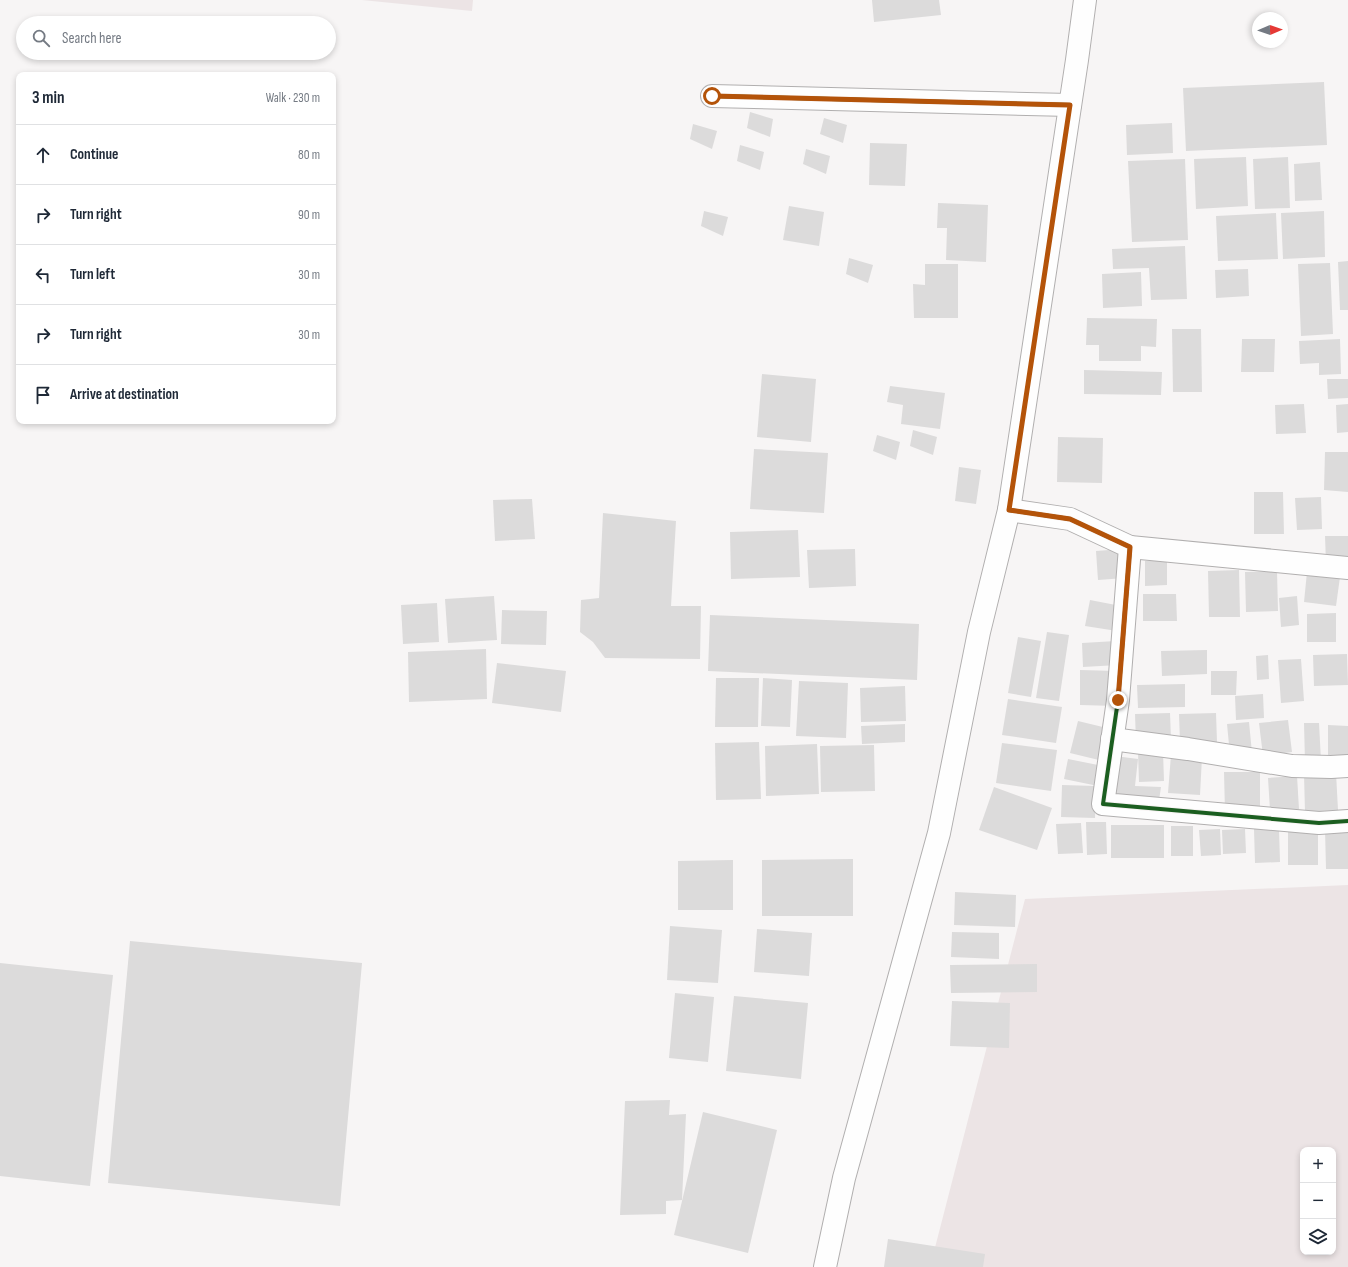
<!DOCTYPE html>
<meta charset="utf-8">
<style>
:root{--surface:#fff;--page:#f2f2f3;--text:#1f2937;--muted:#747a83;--line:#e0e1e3}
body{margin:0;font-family:"Sofia Sans Condensed",sans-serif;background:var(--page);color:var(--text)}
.controls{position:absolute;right:12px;bottom:12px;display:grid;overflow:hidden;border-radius:8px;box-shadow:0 2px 6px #0003}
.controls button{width:36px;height:36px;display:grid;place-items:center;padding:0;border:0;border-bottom:1px solid var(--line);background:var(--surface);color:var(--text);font:20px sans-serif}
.compass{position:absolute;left:1252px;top:12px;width:36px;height:36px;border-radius:50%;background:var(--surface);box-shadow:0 2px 6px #0003;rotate:88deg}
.stop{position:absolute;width:12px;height:12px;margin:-9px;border:3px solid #b45309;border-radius:50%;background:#fff}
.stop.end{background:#b45309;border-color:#fff;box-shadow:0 1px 4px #0008}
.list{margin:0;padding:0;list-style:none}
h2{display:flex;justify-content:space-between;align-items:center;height:52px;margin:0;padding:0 16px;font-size:17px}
h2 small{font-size:13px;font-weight:400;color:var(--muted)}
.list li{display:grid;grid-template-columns:26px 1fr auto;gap:12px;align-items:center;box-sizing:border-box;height:60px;padding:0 16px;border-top:1px solid var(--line)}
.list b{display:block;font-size:15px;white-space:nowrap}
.list em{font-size:13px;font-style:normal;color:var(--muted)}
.icon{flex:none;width:22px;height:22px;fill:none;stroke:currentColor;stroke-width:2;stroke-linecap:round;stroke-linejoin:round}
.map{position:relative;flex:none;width:1348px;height:1267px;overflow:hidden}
.search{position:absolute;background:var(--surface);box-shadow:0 2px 6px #0003;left:16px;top:16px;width:320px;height:44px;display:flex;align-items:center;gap:10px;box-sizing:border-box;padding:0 14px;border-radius:22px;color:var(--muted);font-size:15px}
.panel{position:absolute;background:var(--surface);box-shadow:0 2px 6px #0003;left:16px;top:72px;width:320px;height:352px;border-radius:8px}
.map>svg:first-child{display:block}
.built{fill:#ece4e5;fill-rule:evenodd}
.building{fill:#dcdbdb}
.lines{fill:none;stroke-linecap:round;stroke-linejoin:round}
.street-casing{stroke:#b1afaf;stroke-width:24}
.secondary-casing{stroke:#b1afaf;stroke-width:24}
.street{stroke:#fefefe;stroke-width:22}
.secondary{stroke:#fefefe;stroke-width:22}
.cycleway-casing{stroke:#f8f4f4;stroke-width:6}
.cycleway{stroke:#1b5e20;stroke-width:4}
.route{stroke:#b45309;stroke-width:5}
</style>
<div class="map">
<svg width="1348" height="1267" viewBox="0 0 1348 1267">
<rect width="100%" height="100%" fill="#f7f5f5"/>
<!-- built -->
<g class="built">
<path d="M362,0H473L472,11Z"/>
<path d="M1348,885V1267H930L1025,899ZM1303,1150H1333V1252H1303Z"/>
</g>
<!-- building -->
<g class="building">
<path d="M872,0H939L941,15L874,22Z"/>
<path d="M1324,82L1327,145L1186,151L1183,88Z"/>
<path d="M750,112L773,119L770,137L747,128Z"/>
<path d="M824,118L847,125L843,143L820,134Z"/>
<path d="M1172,123L1173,153L1127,155L1126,125Z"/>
<path d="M693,124L717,131L712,149L690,139Z"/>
<path d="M870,143L907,144L905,186L869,185Z"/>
<path d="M740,145L764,152L760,170L737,161Z"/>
<path d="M806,149L830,156L826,174L803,164Z"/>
<path d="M1246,157L1248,206L1196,209L1194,159Z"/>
<path d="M1288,157L1290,208L1255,209L1253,159Z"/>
<path d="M1185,159L1188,240L1132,242L1128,161Z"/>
<path d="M1320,162L1322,200L1295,201L1294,164Z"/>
<path d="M938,203L988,205L986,262L946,260L947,228H937Z"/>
<path d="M789,206L824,212L819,246L783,240Z"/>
<path d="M704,211L728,217L723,236L701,226Z"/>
<path d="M1324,211L1325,257L1283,259L1281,213Z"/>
<path d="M1276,213L1278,259L1218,261L1216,216Z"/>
<path d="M1185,246L1187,299L1151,300L1149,268L1113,269L1112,249Z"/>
<path d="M849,258L873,265L868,283L846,274Z"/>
<path d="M1348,261V310H1340L1338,262Z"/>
<path d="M1330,263L1333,334L1301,336L1298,264Z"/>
<path d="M925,264H958V318H914L913,284L925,285Z"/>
<path d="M1248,269L1249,296L1216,298L1215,270Z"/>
<path d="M1141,272L1142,306L1103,308L1102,274Z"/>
<path d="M1087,318L1157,319L1156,347L1141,346V361H1099V345H1086Z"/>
<path d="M1172,329H1201L1202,392H1173Z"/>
<path d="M1242,339H1275L1274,372H1241Z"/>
<path d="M1340,339L1341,374L1319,375V363L1300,364L1299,341Z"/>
<path d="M1084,370L1162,372L1161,395L1084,394Z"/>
<path d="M762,374L816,379L811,442L757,437Z"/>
<path d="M1327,379H1348V398L1328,399Z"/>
<path d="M890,386L945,393L940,429L901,424L903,405L887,402Z"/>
<path d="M1304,404L1306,433L1276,434L1275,405Z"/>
<path d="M1348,404V432L1337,433L1336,405Z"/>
<path d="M913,430L937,437L933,455L910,446Z"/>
<path d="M877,435L900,442L896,460L873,451Z"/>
<path d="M1058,437L1103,438L1102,483L1057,482Z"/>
<path d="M754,449L828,453L824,513L750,509Z"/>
<path d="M1325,452H1348V492L1324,490Z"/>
<path d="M959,467L981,470L976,504L955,501Z"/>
<path d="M1254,492H1283L1284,534H1254Z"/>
<path d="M1321,497L1322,529L1297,530L1295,498Z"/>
<path d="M532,499L535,539L495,541L493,500Z"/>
<path d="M603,513L676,521L671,606H701L700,659L605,658L593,642L580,632L581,600L599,598Z"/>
<path d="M798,530L800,577L731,579L730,532Z"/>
<path d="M1325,536H1348V562L1326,563Z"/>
<path d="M855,549L856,586L809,588L807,550Z"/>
<path d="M1123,549L1125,578L1098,580L1096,551Z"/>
<path d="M1167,560V585L1145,586V561Z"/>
<path d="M1239,570L1240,617H1209L1208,571Z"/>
<path d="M1277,571L1278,611L1246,612L1245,572Z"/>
<path d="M1307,572L1340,577L1336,606L1304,602Z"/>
<path d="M1143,594H1176L1177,621H1143Z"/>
<path d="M494,596L497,640L448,643L445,599Z"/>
<path d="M1297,596L1299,625L1281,627L1279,598Z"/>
<path d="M1090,600L1121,606L1117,631L1085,626Z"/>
<path d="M437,603L439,642L403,644L401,605Z"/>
<path d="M502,610L547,611L546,645L501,644Z"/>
<path d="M1336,613V642H1307V614Z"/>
<path d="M710,615L919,624L917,680L708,671Z"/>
<path d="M1047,632L1069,635L1059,701L1036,698Z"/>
<path d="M1018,637L1041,641L1031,697L1008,693Z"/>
<path d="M1116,641L1118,665L1083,667L1082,643Z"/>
<path d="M486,649L487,699L409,702L408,652Z"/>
<path d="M1207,650V674L1162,676L1161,651Z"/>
<path d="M1347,654L1348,685L1314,686L1313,655Z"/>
<path d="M1268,655L1269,679L1257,680L1256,656Z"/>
<path d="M1301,659L1304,701L1281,703L1278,660Z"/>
<path d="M497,663L566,671L561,712L492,703Z"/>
<path d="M1080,670L1116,671V706L1080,705Z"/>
<path d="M1211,671H1237L1236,695H1211Z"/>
<path d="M716,678H759L758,727H715Z"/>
<path d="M763,678L792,680L790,727L761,726Z"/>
<path d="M799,681L848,683L846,738L796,736Z"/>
<path d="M1185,684V707L1138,708L1137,685Z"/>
<path d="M905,686L906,721L861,722L860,688Z"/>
<path d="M1263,694L1264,718L1236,720L1235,696Z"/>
<path d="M1008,699L1062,707L1056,743L1002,735Z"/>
<path d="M1170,713L1171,740L1136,742L1135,714Z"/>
<path d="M1216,713L1217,742H1180L1179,714Z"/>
<path d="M1288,720L1292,752L1263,756L1259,723Z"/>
<path d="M1078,721L1111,729L1103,761L1070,753Z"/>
<path d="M1249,722L1252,753L1230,755L1227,724Z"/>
<path d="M1304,723H1319L1321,761L1305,762Z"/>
<path d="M905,724V742L862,744L861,726Z"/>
<path d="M1328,725L1348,726V761H1328Z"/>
<path d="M759,742L761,799L716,800L715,743Z"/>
<path d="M1002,743L1057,750L1051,791L996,783Z"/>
<path d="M817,744L819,794L766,796L765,746Z"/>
<path d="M874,745L875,791L821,792L820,746Z"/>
<path d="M1163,751L1164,781L1139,782L1138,752Z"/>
<path d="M1171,755L1202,757L1200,795L1168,793Z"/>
<path d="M1115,756L1138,759L1135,786L1161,787L1158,807L1109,802Z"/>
<path d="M1068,759L1103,766L1098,786L1064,779Z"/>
<path d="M1224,772H1260V811L1225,812Z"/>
<path d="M1336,773L1338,810L1305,812L1304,774Z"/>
<path d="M1297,776L1299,809L1270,810L1268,778Z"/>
<path d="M1062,785L1096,786L1095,818L1061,817Z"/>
<path d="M994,787L1052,808L1037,850L979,830Z"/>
<path d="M1086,822H1106L1107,854L1087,855Z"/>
<path d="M1081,823L1083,853L1058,854L1056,824Z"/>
<rect x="1111" y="825" width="53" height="33"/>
<rect x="1171" y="826" width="22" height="30"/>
<path d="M1348,828V869H1326L1325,829Z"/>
<path d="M1220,829L1221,855L1201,856L1199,830Z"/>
<path d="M1245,829L1246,853L1223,854L1222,830Z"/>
<path d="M1254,829H1279L1280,862L1255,863Z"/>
<path d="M1318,831V865H1288V832Z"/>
<path d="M853,859V916H762V860Z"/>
<path d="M733,860V910H678V861Z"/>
<path d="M955,892L1016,895L1015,927L954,925Z"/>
<path d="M670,926L722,930L718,983L667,980Z"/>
<path d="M757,929L812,933L809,976L754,972Z"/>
<path d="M952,932L999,933V959L951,957Z"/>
<path d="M130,941L362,963L340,1206L108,1183Z"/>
<path d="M0,963L113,975L90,1186L0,1176Z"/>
<path d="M1037,964V992L951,993L950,965Z"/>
<path d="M675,993L714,997L708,1062L669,1058Z"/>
<path d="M734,996L808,1003L801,1079L726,1071Z"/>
<path d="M952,1001L1010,1003L1009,1048L950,1046Z"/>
<path d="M670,1100L669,1115L686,1114L682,1200L666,1201V1214L620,1215L625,1101Z"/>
<path d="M703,1112L777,1130L748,1253L674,1235Z"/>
<path d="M888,1239L985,1254L983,1267H884Z"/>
</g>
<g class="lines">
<defs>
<g id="street">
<path d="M712,96L1070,105"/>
<path d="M1009,510L1070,519L1130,547L1118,700L1103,804L1319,823L1348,821"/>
<path d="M1130,547L1348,568"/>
<path d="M1112,739L1188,749L1292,766L1331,767L1348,766"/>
</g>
<path id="secondary" d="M825,1267L844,1178L939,833L979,632L1009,510L1077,60L1085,0"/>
</defs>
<!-- street casing -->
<use href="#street" class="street-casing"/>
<!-- secondary casing -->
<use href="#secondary" class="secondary-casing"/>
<!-- street -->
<use href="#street" class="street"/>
<!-- secondary -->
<use href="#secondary" class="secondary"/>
<defs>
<g id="cycleway">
<path d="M712,96L1070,105"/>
<path d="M1009,510L1070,519L1130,547L1118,700L1103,804L1319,823L1348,821"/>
</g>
</defs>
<!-- cycleway casing -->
<use href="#cycleway" class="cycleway-casing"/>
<!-- cycleway -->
<use href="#cycleway" class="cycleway"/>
</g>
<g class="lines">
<!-- route -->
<path class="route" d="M712,96L1070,105L1009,510L1070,519L1130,547L1118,700"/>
</g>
</svg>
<div class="controls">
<button>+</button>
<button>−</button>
<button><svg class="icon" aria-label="layers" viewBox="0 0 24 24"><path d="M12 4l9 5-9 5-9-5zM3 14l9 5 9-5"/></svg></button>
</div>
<svg class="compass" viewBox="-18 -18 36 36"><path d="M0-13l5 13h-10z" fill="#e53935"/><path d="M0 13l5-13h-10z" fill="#747a83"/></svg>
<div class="stop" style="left:712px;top:96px"></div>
<div class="stop end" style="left:1118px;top:700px"></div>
<div class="search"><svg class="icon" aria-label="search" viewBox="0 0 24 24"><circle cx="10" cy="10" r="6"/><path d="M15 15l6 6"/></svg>Search here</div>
<section class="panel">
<h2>3 min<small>Walk · 230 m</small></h2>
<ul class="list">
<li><svg class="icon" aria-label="ahead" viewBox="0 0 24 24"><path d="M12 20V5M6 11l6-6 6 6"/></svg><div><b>Continue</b></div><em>80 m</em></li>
<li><svg class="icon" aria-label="right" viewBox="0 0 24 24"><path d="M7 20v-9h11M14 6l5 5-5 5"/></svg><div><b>Turn right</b></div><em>90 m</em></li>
<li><svg class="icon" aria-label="left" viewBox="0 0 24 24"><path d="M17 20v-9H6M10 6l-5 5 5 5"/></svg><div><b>Turn left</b></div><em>30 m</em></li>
<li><svg class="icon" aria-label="right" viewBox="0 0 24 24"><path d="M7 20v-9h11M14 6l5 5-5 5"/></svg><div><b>Turn right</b></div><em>30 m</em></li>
<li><svg class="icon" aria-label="arrive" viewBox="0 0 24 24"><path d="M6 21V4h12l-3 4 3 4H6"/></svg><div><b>Arrive at destination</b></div></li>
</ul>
</section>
</div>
